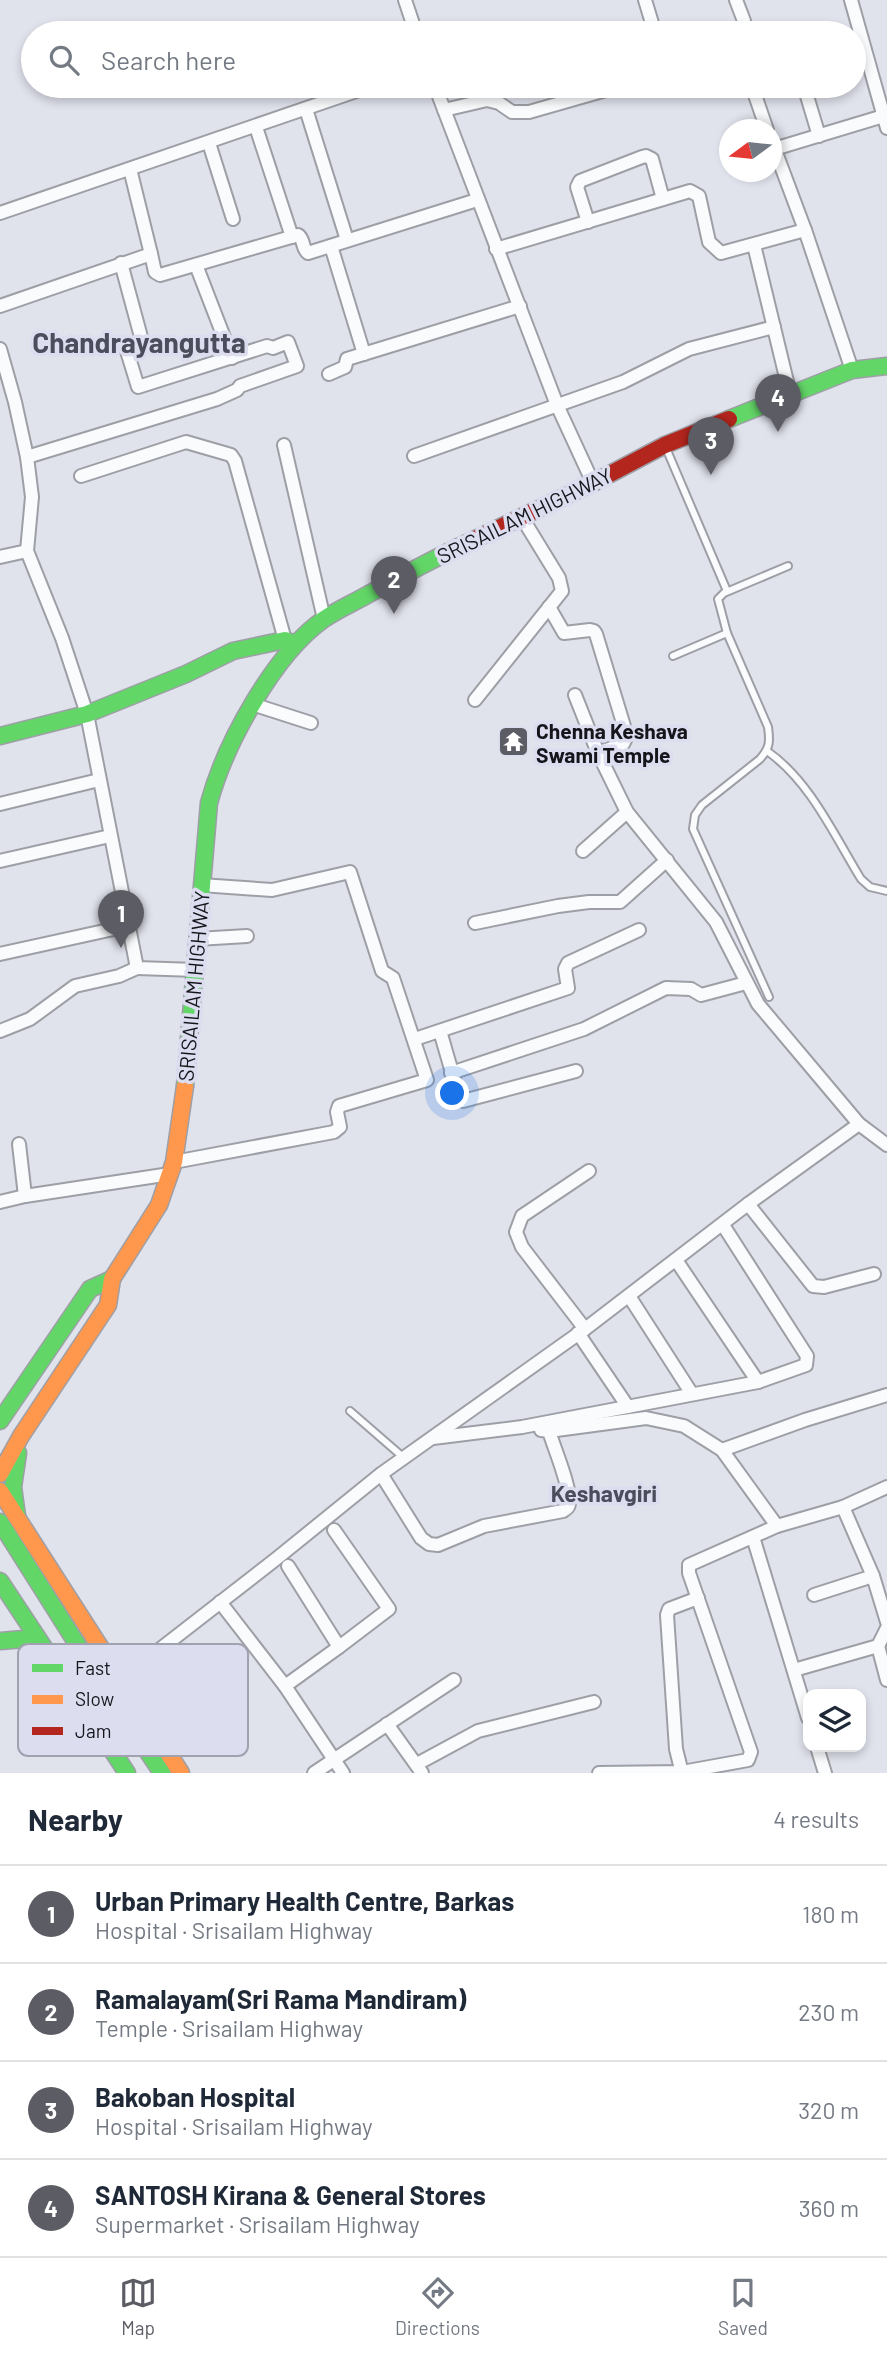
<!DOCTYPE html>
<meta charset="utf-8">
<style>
:root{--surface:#fff;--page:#f2f2f3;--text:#1f2937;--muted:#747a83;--line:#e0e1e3;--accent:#5c5d64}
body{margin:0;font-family:Barlow,sans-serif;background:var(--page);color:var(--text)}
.controls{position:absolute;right:21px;bottom:21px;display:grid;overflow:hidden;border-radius:14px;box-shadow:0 4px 10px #0003}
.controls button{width:63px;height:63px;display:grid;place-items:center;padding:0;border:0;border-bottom:2px solid var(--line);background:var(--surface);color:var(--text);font:35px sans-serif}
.compass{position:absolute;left:719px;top:119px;width:63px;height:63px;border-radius:50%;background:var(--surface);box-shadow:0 4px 10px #0003;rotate:255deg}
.you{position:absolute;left:453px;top:1094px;width:24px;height:24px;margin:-18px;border:5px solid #fff;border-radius:50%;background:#1a73e8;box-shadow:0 0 0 10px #1a73e833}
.badge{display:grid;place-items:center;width:46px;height:46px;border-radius:50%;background:var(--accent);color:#fff;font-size:23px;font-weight:700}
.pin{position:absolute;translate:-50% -58px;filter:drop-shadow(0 2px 4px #0008)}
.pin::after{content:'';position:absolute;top:37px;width:24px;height:21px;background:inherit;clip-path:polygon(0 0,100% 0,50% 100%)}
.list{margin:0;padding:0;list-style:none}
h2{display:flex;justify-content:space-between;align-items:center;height:91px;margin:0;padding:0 28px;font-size:30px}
h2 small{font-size:23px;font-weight:400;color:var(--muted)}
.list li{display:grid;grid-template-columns:46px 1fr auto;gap:21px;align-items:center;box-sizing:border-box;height:98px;padding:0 28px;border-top:2px solid var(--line)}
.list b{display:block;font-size:26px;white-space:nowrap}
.list p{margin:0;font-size:23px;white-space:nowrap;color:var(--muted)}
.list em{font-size:23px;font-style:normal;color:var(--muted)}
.icon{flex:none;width:38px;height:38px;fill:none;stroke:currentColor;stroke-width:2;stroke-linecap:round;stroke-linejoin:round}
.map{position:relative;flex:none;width:887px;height:1773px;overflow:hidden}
.search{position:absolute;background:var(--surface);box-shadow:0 4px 10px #0003;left:21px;right:21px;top:21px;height:77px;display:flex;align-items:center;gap:18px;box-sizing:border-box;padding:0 24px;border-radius:38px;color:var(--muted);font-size:26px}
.sheet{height:483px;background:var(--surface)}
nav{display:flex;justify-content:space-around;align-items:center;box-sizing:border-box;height:98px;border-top:2px solid var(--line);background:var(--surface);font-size:19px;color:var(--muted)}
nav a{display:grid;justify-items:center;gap:4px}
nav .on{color:var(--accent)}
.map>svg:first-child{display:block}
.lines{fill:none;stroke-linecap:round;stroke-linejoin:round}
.lane-casing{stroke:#9e9fa6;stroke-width:10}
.street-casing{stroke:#9e9fa6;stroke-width:16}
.fast-casing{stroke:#9e9fa6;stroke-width:19}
.slow-casing{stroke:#9e9fa6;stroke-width:19}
.jam-casing{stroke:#9e9fa6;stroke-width:19}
.lane{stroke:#fafbfc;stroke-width:6}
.street{stroke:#fafbfc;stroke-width:12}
.fast{stroke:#63d668;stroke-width:16}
.slow{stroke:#ff974d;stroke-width:16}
.jam{stroke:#b3261e;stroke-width:16}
.labels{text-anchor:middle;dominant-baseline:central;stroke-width:7;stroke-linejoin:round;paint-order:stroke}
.street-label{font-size:21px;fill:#15151b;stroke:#dcdef0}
.poi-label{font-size:21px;font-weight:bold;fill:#15151b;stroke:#dcdef0;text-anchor:start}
.neighbourhood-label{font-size:23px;font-weight:bold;fill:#4c4d5c;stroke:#dcdef0}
.district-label{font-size:28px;font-weight:bold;fill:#4c4d5c;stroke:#dcdef0}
.key{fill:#dcdef0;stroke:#a0a2b0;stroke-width:2}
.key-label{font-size:19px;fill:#15151b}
</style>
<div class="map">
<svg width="887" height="1773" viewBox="0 0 887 1773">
<rect width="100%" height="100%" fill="#e0e2ec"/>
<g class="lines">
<defs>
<g id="lane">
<path d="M666,448L727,591"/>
<path d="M673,656L727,633"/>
<path d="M767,751C810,781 834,835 861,879L870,887L887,891"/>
<path d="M769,997L693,829L695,815L702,805L760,759C770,748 770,741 768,727L727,633L718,599L724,593L788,566"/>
<path d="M350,1411L403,1457"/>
</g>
<g id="street">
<path d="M405,0L416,33"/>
<path d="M645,0L655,33"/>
<path d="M736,0L744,21L745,33"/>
<path d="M851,0L887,128"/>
<path d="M435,86L557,405L593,483"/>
<path d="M752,86L767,130"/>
<path d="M804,86L819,136"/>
<path d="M306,109L347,240"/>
<path d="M444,110L487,100L499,103L512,112H529L620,86"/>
<path d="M256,127L292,237"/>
<path d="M772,142L805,230L852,370"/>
<path d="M209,143L233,219"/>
<path d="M774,149L887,115"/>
<path d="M130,169L151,254"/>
<path d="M0,213L371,86"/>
<path d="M588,222L577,187L580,181L642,157L646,156L652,159L663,199"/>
<path d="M754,245L790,394"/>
<path d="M331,246L364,354"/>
<path d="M496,249L690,191L699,196L709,242L721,253L805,230"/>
<path d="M196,265L232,358"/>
<path d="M0,306L151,254L155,272L160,275L298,235C304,238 302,249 308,253L477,200"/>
<path d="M0,349L15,402L27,457L32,497L27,551L62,638L87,714L137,968L196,970"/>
<path d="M329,374L345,367L347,359L520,306"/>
<path d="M284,445L324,619"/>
<path d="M414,456L623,382L689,349L774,327"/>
<path d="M27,457L217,399L237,390L240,386L297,366L288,342L273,348L267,346L138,387L126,348L140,341L141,337L121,263"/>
<path d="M81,476L186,442L231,455L235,461L285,640"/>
<path d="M0,557L27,551"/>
<path d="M549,607L564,633L590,630L594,631L596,634L627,736L623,744L598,753"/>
<path d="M575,695L598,753L627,812L716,922L758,1004L859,1124L887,1145"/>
<path d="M475,700L562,591L559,578L521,516"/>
<path d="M252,704L311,723"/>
<path d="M0,804L99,780"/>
<path d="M583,851L627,812"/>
<path d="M0,861L110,836"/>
<path d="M475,923L558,906L589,902H620L667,860"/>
<path d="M197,939L247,936"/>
<path d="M0,954L127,926"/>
<path d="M0,1031L30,1019L75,986L119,976L137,968"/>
<path d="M440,1031L460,1100L463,1101L576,1071"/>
<path d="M415,1039L568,988L565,969L568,963L639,930"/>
<path d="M451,1073L584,1029L666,988L691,989L701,995L746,983"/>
<path d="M19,1144L25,1196"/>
<path d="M174,1162L334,1132L340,1127L337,1112L339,1106L427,1080L393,978L382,971L350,872L272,890L201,885"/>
<path d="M0,1202L25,1196L170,1174"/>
<path d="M748,1204L813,1286L824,1287L874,1274"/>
<path d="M676,1260L758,1382"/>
<path d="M629,1296L692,1394"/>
<path d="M585,1329L522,1247L516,1232L522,1216L589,1171"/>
<path d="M578,1333L628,1407"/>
<path d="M541,1430L549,1431L646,1418L684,1426L722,1450L777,1526"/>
<path d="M433,1438L522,1427L758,1382L806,1365L807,1356L723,1225"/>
<path d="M722,1450L805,1420L887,1395"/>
<path d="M381,1474L421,1538L429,1544L438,1545L484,1526L563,1511C567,1508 569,1508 569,1503C571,1487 554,1448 549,1431"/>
<path d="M843,1507L873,1576L887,1622"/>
<path d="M753,1537L808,1718"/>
<path d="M288,1566L339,1647L389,1609L334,1530"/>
<path d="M814,1595L873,1576"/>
<path d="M220,1602L285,1686L343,1773"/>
<path d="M878,1646L887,1680"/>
<path d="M794,1670L878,1646L887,1628"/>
<path d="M119,1681L276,1559L381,1474L585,1329L748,1204L859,1124"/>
<path d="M285,1686L339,1647"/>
<path d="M387,1724L422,1773"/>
<path d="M817,1747L825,1773"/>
<path d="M417,1764L478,1731L594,1702"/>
<path d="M314,1773L454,1680"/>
<path d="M599,1773L682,1772L748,1760L751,1752L689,1573V1565L777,1526L843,1507L887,1487"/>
<path d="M682,1773L676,1749L667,1615L669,1609L698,1598"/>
</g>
<g id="fast">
<path d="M729,419L852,370L887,366"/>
<path d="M0,736L87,714L186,674L233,651L285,640L295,644"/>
<path d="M185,1086L209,803C225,744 274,654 324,619C337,610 353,603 367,595C400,577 432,559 467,543"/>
<path d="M0,1421L90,1289L112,1279"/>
<path d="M17,1516L13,1487L18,1453"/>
<path d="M0,1522L106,1690L162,1773"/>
<path d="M0,1581L127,1773"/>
<path d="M0,1641L24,1639L44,1649"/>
</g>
<g id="slow">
<path d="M0,1474L21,1436L108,1305L112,1279L159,1205L174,1162L185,1086"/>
<path d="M0,1491L181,1773"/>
</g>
<path id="jam" d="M467,543L593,483L665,445L729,419"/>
</defs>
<!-- lane casing -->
<use href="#lane" class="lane-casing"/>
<!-- street casing -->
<use href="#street" class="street-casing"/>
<!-- fast casing -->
<use href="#fast" class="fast-casing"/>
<!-- slow casing -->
<use href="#slow" class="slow-casing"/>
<!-- jam casing -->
<use href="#jam" class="jam-casing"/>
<!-- lane -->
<use href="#lane" class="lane"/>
<!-- street -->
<use href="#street" class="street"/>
<!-- fast -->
<use href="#fast" class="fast"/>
<!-- slow -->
<use href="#slow" class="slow"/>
<!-- jam -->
<use href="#jam" class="jam"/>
</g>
<!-- icons -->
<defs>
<symbol id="temple-square" viewBox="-11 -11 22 22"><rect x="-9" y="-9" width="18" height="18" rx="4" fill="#5c5d64" stroke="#dcdef0"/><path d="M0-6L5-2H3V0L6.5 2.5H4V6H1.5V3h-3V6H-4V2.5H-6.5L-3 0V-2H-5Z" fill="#fff"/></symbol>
</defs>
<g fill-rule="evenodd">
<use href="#temple-square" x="496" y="724" width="35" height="35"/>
</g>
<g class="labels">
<!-- street labels -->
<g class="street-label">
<text transform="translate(524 515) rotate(-26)">SRISAILAM HIGHWAY</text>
<text transform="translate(193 986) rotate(-85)">SRISAILAM HIGHWAY</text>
</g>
<!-- poi labels -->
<g class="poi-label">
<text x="536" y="730">Chenna Keshava<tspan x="536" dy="24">Swami Temple</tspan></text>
</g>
<!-- neighbourhood labels -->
<g class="neighbourhood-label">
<text x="604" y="1493">Keshavgiri</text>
</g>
<!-- district labels -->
<g class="district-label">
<text x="139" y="342">Chandrayangutta</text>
</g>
</g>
<!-- legend -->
<rect x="18" y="1644" width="230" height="112" rx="10" class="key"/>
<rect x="32" y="1664" width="31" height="8" fill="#63d668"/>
<rect x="32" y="1695" width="31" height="9" fill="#ff974d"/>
<rect x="32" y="1727" width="31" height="8" fill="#b3261e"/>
<g class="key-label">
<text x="75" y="1675">Fast</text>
<text x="75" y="1706">Slow</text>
<text x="75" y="1738">Jam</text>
</g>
</svg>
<div class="controls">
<button><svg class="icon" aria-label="layers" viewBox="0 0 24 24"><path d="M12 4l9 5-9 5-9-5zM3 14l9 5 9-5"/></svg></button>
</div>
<svg class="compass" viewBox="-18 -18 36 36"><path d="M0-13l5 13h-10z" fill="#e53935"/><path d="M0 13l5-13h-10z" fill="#747a83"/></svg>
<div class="you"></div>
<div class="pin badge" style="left:121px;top:948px">1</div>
<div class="pin badge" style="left:394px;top:614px">2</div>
<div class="pin badge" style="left:711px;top:475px">3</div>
<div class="pin badge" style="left:778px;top:432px">4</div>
<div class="search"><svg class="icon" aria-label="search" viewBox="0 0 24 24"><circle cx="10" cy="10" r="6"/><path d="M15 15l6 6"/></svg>Search here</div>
</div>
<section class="sheet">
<h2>Nearby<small>4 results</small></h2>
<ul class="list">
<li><span class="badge">1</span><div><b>Urban Primary Health Centre, Barkas</b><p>Hospital · Srisailam Highway</p></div><em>180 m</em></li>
<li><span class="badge">2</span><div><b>Ramalayam(Sri Rama Mandiram)</b><p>Temple · Srisailam Highway</p></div><em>230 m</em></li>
<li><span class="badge">3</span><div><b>Bakoban Hospital</b><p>Hospital · Srisailam Highway</p></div><em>320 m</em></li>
<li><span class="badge">4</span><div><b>SANTOSH Kirana &amp; General Stores</b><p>Supermarket · Srisailam Highway</p></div><em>360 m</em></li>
</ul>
</section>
<nav>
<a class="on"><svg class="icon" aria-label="map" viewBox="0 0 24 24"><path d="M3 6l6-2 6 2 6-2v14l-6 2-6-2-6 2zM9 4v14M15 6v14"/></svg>Map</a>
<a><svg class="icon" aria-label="directions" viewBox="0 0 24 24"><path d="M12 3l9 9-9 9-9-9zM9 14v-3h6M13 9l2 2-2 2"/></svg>Directions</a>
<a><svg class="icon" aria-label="saved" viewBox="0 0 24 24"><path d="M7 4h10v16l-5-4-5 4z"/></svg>Saved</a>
</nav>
